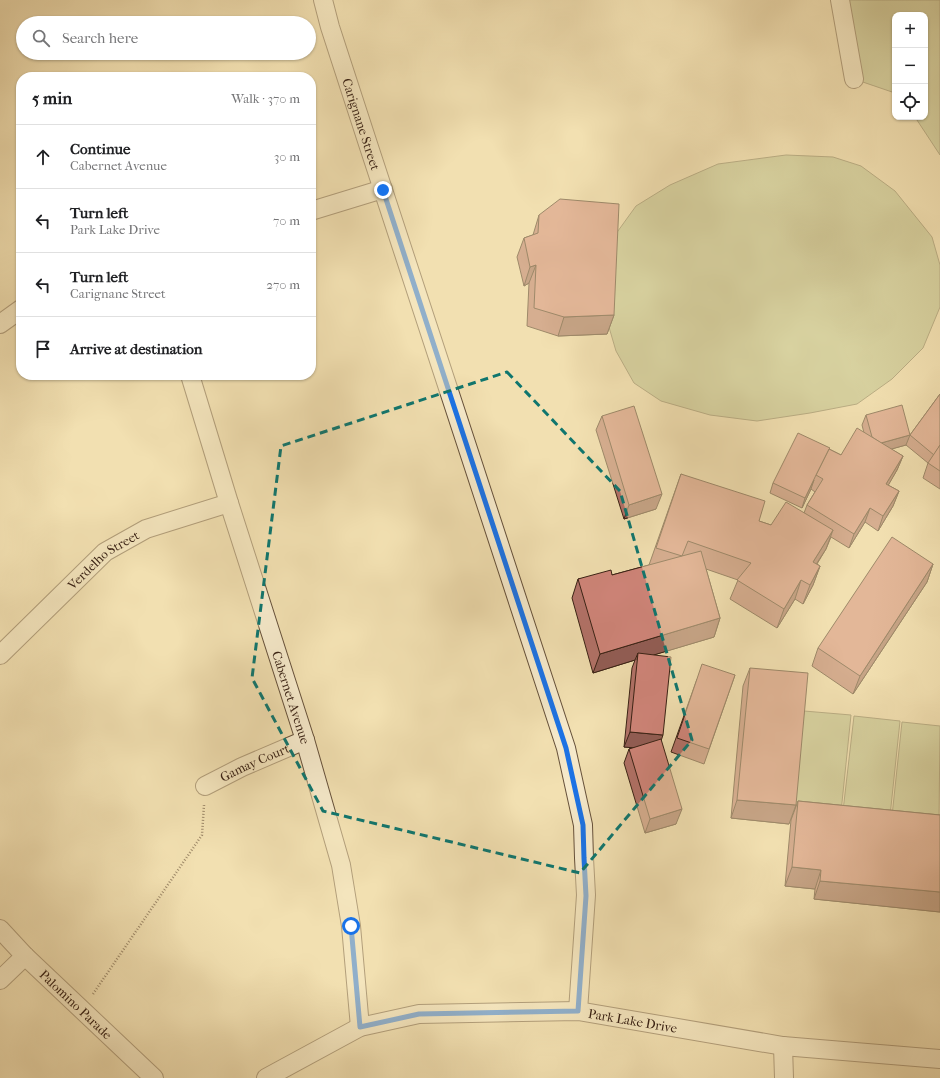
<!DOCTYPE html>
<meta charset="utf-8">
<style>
:root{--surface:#fff;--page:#f2f2f2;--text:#202124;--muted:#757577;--line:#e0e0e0}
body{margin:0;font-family:"IM FELL French Canon",serif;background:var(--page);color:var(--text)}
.controls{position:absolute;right:12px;top:12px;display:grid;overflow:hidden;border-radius:8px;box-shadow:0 1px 3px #0004}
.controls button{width:36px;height:36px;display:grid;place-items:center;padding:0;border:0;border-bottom:1px solid var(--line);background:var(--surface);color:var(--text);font:20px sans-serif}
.stop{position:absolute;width:12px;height:12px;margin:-9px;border:3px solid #1a73e8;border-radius:50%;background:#fff}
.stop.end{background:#1a73e8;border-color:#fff;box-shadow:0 1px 4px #0008}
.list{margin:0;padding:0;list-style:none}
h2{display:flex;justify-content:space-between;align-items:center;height:52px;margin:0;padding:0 16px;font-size:17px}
h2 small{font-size:13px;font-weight:400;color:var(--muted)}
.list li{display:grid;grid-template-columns:26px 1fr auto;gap:12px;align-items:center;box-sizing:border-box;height:64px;padding:0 16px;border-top:1px solid var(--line)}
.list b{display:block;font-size:15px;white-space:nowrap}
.list p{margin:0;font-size:13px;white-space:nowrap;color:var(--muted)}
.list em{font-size:13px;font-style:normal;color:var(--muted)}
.icon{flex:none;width:22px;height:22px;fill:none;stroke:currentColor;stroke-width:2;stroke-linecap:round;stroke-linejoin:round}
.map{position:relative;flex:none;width:940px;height:1078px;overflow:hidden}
.search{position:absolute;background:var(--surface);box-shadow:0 1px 3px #0004;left:16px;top:16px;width:300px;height:44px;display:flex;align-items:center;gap:10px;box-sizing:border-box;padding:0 14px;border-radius:22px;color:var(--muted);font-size:15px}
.panel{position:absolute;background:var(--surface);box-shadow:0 1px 3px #0004;left:16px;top:72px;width:300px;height:308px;border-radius:16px}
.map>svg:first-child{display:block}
.green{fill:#b9c28d;stroke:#787250}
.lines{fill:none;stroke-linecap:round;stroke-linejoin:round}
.street-casing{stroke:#66513b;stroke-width:20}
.path{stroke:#382114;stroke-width:2.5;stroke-dasharray:1 2;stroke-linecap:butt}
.street{stroke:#f7ebcc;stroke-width:18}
.wall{fill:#b37269;stroke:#382114}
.shaded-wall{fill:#925d55;stroke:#382114}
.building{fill:#d0857a;stroke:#382114}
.route{stroke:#1a73e8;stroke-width:5}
.marked{fill:none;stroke:#0f766e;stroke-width:3;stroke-dasharray:8 5;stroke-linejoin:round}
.labels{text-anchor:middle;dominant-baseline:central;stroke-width:3.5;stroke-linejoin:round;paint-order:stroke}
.street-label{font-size:13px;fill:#382114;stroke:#f7ebcc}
</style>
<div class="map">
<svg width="940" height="1078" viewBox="0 0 940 1078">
<rect width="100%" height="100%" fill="#f2e0b1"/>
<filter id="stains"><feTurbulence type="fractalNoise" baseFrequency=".005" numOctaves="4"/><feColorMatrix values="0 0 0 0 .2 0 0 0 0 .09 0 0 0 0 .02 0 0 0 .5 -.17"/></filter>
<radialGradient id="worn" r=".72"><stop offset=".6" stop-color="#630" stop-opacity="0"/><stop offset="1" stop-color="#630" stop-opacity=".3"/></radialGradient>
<!-- green -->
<g class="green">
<path d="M840,0H940V155L915,117H925V15H895V93L854,79Z"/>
<path d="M786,155L833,157L861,166L895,191L932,237L940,265V307L923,348L892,379L857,404L810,413L757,421L710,415L661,401L634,383L616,351L606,317L610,242L636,206L670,185L718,164Z"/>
<path d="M804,711L851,715L841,812L794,807Z"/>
<path d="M854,716L900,721L890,816L843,811Z"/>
<path d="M902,722L940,726L939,821L892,816Z"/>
</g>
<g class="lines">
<defs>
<g id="street">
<path id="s1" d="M323,0L330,27L369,147L566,748L583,825L584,858L586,895L578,1011"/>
<path d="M840,0L854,79"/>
<path d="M311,211L383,189"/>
<path d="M0,324L21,309"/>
<path id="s2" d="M190,375L229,503L305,740L341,865L351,926L360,1027"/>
<path id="s3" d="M0,655L105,552L146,529L229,503"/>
<path id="s4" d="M205,786L242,767L305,740"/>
<path id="s5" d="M0,929L25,956L154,1078"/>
<path d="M0,980L25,956"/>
<path d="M783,1046L784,1078"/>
<path id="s6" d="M266,1078L360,1027L419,1014L578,1011L783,1046L940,1059"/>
</g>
</defs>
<!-- street casing -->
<use href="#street" class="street-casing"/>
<!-- path -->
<path class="path" d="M93,994L202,835L204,805"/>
<!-- street -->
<use href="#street" class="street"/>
</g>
<!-- wall -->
<g class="wall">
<path d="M539,215L614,315L607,334L558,336L527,326L529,283L524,286L517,257L524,238L533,235Z"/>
<path d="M940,394V489L923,478L928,463L906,445L891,449L903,456L897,470L888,485L899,491L893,506L878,531L865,522L849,548L831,537L826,549L817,564L820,566L813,585L803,604L795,599L777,628L730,599L738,580L706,569L720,618L714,637L653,655L661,741L676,824L645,833L624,763L629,749L633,747H624L632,668L635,660L593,673L572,598L578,579L612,575L649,565L681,474L759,521L771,525L804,513L807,505L815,492L811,489L802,508L770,493L773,483L829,449L841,455L864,433L862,425L866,415L910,435Z"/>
<path d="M602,416L656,509L624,519L596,430Z"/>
<path d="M933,564L927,582L853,694L812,666L818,648Z"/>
<path d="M750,668L789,824L731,818L743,686Z"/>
<path d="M735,675L704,764L671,752L697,679Z"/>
<path d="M798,801L940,815V912L814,899L815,889L785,886L791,820Z"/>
</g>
<!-- shaded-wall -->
<g class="shaded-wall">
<path d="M536,265L529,283L524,286L530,267Z"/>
<path d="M614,315L607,334L558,336L564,317Z"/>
<path d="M910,435L906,445L870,455L874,445Z"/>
<path d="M903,456L897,470L881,498L886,484Z"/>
<path d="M814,480L811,489L802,508L805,498Z"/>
<path d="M899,491L893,506L878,531L883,516Z"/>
<path d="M662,494L656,509L624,519L629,505Z"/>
<path d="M870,508L865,522L849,548L854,534Z"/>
<path d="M833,530L826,549L806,580L813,562Z"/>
<path d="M933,564L927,582L853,694L860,676Z"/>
<path d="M820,566L813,585L803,604L810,585Z"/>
<path d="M801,580L795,599L777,628L784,609Z"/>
<path d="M720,618L714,637L637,660L638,653L635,660L593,673L600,654Z"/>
<path d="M630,732L663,735L658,750L624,747Z"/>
<path d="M737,800L796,805L789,824L731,818Z"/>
<path d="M682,809L676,824L645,833L650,819Z"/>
<path d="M792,867L821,870L815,889L785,886Z"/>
<path d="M820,881L940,892V912L814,899Z"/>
</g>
<!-- building -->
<g class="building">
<path d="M560,199L619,204L614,315L564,317L534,308L536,265L530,267L524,238L538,233L539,215Z"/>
<path d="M940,394V445L934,455L910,435Z"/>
<path d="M902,405L910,435L881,443L872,437L866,415Z"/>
<path d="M634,406L662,494L629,505L602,416Z"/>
<path d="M857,428L903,456L886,484L899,491L883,516L870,508L854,534L807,505L823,479L816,475L829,449L841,455Z"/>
<path d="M798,433L830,448L829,449L816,475L805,498L773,483Z"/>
<path d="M940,445V471L928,463Z"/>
<path d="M681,474L765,501L759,521L771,525L786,502L833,530L813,562L820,566L810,585L801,580L784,609L737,580L751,563L688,541L682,556L701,551L720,618L600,654L578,579L611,570L612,575L682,556L656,548Z"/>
<path d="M892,537L933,564L860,676L818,648Z"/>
<path d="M638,653L671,657L663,735L630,732Z"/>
<path d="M702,664L735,675L709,749L677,738Z"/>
<path d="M750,668L808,673L796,805L737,800Z"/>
<path d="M661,739L682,809L650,819L629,749Z"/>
<path d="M798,801L940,815V892L820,881L821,870L792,867Z"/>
</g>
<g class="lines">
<!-- route -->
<path class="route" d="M351,926L360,1027L419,1014L578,1011L586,896L584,858L583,825L566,748L383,190"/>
</g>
<!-- marked area -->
<path d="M0 0H940V1078H0ZM507,372L620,491L692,740L580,873L323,811L252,678L281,446Z" fill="#f2e0b1" fill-opacity=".55" fill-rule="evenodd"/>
<path class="marked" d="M507,372L620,491L692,740L580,873L323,811L252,678L281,446Z"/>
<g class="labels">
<!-- street labels -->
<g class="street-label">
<text stroke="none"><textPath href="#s1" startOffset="130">Carignane Street</textPath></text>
<text stroke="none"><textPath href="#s3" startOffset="141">Verdelho Street</textPath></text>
<text stroke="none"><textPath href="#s2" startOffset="338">Cabernet Avenue</textPath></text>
<text stroke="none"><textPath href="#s4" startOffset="55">Gamay Court</textPath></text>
<text stroke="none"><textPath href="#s5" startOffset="107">Palomino Parade</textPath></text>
<text stroke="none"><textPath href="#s6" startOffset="382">Park Lake Drive</textPath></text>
</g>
</g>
<rect width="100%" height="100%" filter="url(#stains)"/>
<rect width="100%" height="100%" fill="url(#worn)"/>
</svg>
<div class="controls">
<button>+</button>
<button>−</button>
<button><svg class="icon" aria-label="locate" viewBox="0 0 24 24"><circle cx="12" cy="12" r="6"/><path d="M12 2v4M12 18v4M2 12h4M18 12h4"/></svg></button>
</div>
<div class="stop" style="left:351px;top:926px"></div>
<div class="stop end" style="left:383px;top:190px"></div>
<div class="search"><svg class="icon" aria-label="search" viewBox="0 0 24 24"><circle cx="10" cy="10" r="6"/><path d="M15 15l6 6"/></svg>Search here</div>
<section class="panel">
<h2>5 min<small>Walk · 370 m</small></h2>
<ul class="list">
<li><svg class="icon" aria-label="ahead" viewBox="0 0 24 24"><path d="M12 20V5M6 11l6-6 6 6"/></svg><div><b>Continue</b><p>Cabernet Avenue</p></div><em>30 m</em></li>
<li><svg class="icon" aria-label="left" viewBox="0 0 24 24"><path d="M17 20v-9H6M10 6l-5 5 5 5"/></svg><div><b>Turn left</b><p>Park Lake Drive</p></div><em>70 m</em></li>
<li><svg class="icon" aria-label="left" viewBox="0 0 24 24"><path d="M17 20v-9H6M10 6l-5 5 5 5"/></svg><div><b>Turn left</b><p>Carignane Street</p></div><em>270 m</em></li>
<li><svg class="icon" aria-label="arrive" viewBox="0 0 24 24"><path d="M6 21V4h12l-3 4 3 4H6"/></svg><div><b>Arrive at destination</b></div></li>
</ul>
</section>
</div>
